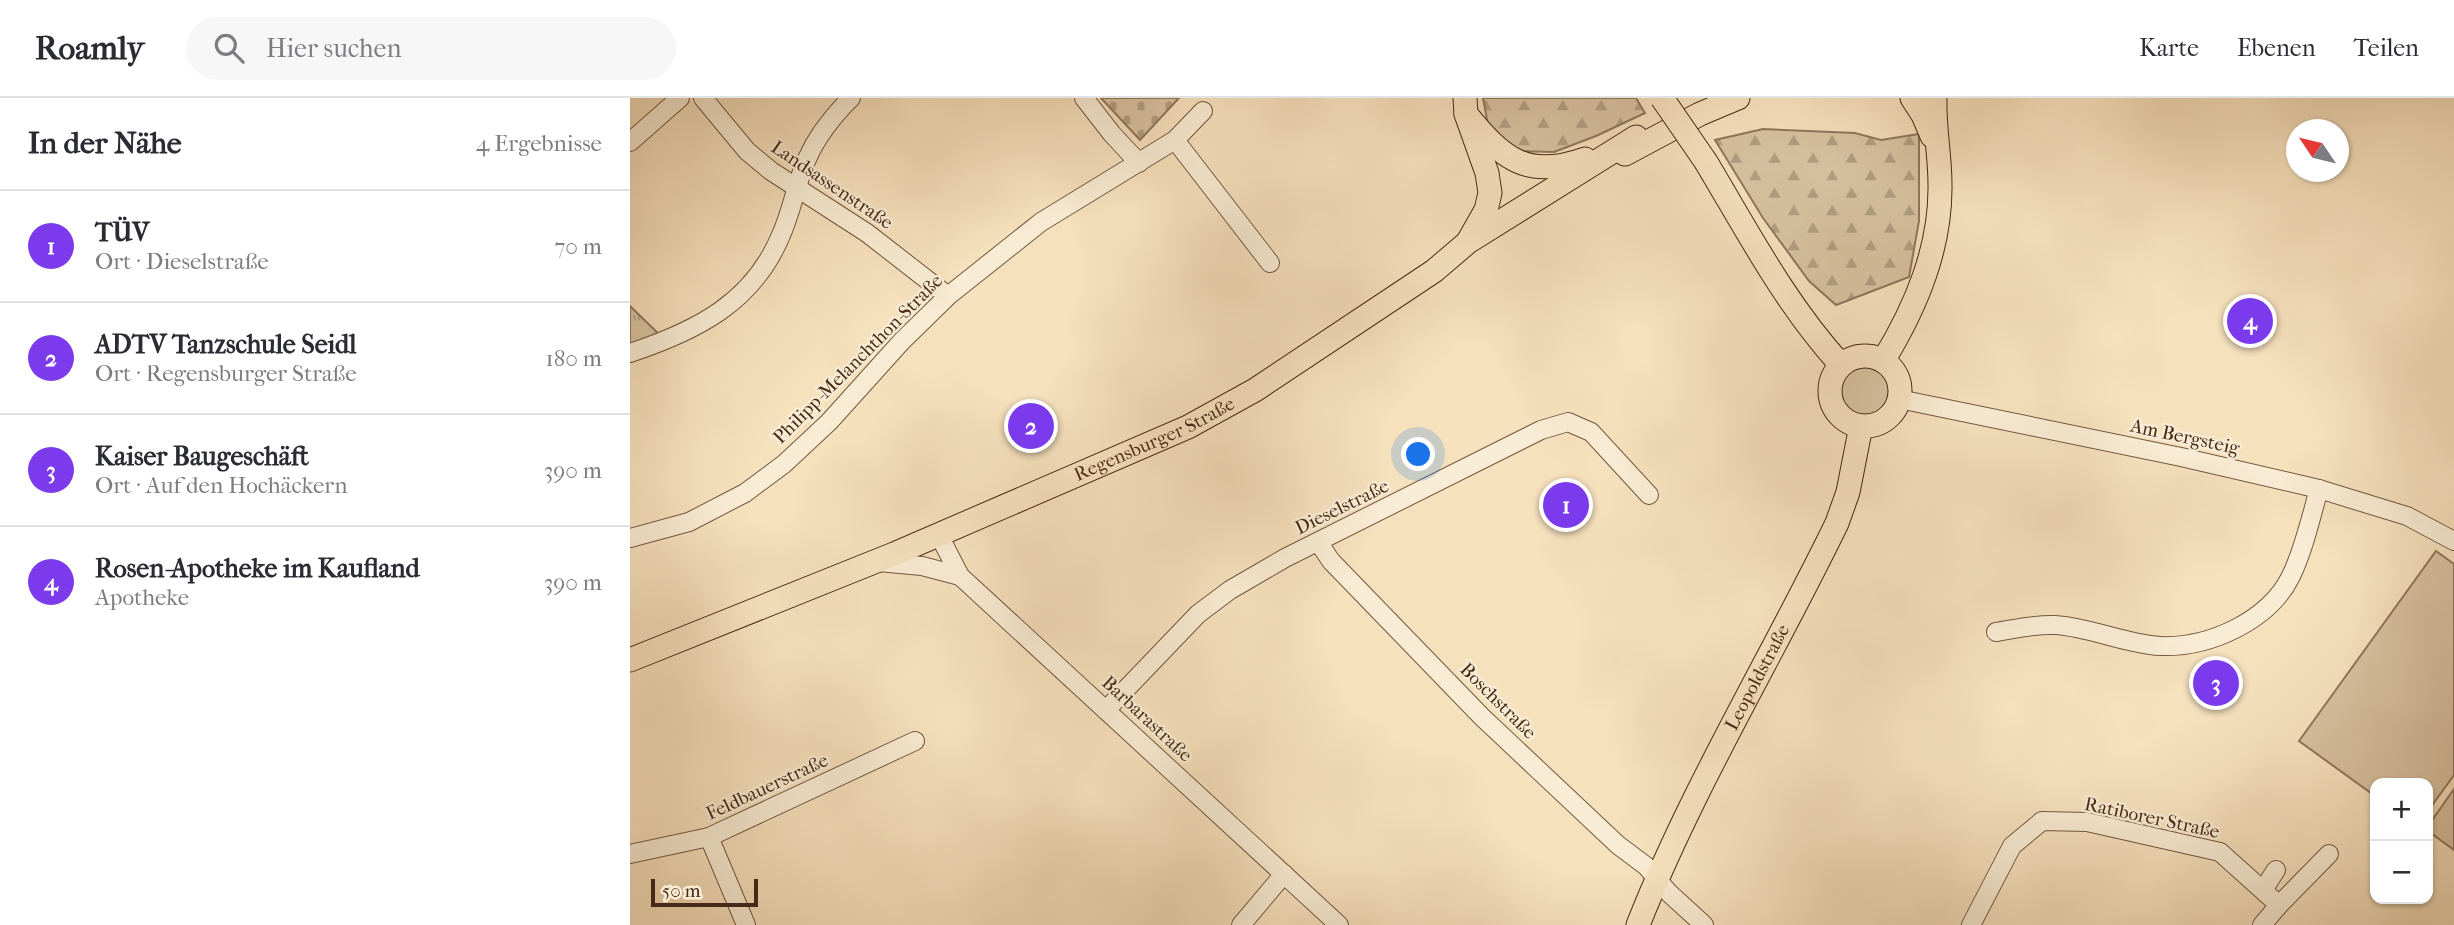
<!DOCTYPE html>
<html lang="de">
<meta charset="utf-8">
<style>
:root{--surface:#fff;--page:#f7f7f7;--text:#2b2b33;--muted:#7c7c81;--line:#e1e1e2;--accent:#7c3aed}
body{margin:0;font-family:"IM FELL French Canon",serif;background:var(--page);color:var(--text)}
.controls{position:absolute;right:21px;bottom:21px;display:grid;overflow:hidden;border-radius:14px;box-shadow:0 2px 5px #0004}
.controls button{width:63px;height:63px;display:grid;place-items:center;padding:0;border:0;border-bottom:2px solid var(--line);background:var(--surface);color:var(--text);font:35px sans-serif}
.compass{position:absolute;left:1656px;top:21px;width:63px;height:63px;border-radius:50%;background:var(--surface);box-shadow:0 2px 5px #0004;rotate:305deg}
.scale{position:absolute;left:21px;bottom:18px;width:107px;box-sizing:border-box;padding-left:7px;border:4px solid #472917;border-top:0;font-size:19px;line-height:24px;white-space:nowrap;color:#472917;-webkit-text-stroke:5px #f9ecd4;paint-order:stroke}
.you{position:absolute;left:789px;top:357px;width:24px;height:24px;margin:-18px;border:5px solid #fff;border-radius:50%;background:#1a73e8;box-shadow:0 0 0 10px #1a73e833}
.badge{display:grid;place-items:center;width:46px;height:46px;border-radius:50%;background:var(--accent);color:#fff;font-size:23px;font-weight:700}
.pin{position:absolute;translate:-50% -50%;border:4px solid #fff;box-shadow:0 2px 7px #0006}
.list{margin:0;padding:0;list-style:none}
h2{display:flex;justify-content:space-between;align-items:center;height:91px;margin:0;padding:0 28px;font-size:30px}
h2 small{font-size:23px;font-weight:400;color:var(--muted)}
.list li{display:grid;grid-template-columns:46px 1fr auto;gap:21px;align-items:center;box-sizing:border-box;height:112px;padding:0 28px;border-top:2px solid var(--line)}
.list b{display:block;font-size:26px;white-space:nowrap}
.list p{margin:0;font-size:23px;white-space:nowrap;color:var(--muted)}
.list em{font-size:23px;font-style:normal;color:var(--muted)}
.icon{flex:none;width:38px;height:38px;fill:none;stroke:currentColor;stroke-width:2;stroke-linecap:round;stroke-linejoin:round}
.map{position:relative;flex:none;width:1824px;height:827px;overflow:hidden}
header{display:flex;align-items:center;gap:42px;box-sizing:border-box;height:98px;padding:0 35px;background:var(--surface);border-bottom:2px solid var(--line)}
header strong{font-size:33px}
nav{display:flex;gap:38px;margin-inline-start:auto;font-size:24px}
.search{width:490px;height:63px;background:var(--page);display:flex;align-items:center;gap:18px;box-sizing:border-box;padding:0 24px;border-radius:38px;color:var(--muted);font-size:26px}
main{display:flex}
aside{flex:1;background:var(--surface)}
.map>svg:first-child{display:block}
.green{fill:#d8c2a1;stroke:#90765c;stroke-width:2}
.forest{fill:url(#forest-firs);stroke:#90765c;stroke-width:2}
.cemetery{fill:url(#cemetery-stones);stroke:#90765c;stroke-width:2}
.park{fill:url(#park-tufts);stroke:#90765c;stroke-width:2}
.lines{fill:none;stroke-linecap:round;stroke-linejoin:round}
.minor-casing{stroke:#735740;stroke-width:20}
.major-casing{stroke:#472917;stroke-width:25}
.minor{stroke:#f9ecd4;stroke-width:18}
.major{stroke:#f6e1bd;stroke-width:23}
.major-bridge-casing{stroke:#472917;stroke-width:25;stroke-linecap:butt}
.major-bridge{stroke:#f6e1bd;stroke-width:23}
.labels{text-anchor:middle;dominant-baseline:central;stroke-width:5;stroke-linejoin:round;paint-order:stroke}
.street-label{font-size:19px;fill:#472917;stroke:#f9ecd4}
</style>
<header>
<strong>Roamly</strong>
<div class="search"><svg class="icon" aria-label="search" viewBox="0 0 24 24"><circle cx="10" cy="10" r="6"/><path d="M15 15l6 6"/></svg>Hier suchen</div>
<nav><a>Karte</a><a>Ebenen</a><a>Teilen</a></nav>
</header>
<main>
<aside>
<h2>In der Nähe<small>4 Ergebnisse</small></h2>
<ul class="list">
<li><span class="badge">1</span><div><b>TÜV</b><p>Ort · Dieselstraße</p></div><em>70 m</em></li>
<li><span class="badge">2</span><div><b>ADTV Tanzschule Seidl</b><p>Ort · Regensburger Straße</p></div><em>180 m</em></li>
<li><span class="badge">3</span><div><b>Kaiser Baugeschäft</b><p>Ort · Auf den Hochäckern</p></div><em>390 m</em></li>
<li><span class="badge">4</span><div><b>Rosen-Apotheke im Kaufland</b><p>Apotheke</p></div><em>390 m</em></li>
</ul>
</aside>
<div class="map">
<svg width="1824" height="827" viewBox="0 0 1824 827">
<defs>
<pattern id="forest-firs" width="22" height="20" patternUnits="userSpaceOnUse" patternTransform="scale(1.75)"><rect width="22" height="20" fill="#d8c2a1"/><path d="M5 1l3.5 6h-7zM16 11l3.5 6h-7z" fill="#b19e82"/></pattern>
<pattern id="cemetery-stones" width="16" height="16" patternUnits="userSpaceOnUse" patternTransform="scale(1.75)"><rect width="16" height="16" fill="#d8c2a1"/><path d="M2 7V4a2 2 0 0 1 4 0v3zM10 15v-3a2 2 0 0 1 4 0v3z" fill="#b19e82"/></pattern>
<pattern id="park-tufts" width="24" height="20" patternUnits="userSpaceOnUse" patternTransform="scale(1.75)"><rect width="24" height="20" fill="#d8c2a1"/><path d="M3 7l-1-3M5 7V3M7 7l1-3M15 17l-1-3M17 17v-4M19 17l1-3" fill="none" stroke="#b19e82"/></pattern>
</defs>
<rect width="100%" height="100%" fill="#f6e1bd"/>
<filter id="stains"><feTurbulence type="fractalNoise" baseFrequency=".00286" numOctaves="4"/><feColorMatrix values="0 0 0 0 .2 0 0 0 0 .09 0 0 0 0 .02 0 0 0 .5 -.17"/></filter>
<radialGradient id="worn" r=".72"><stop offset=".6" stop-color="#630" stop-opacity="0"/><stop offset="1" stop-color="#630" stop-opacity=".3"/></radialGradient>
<!-- green -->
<g class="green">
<circle cx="1235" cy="291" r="26"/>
<path d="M1806,453L1824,466V677L1798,713V685H1745V698L1669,643Z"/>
<path d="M1824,691V752L1798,733V728Z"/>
</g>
<!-- forest -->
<g class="forest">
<path d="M853,0H1006L1015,15L966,38L924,54L887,53L858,27Z"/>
<path d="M1133,31L1225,35L1251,42L1289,36V123L1279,179L1206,207L1179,183L1133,120L1085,42Z"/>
</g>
<!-- cemetery -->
<path class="cemetery" d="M471,0H549L510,42Z"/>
<!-- park -->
<path class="park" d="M0,208L33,240L0,252Z"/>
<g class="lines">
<defs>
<g id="minor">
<path d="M73,0L117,53L141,73L237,135L318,198"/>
<path d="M454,0L482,36L509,65"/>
<path d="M545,42L640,165"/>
<path d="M0,44L50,0"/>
<path d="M0,255C66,233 123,205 151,137C162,113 166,85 177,61C187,38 203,18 221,0"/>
<path d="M1269,301L1551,359L1689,391L1777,418L1824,443"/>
<path d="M309,437L330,478L709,827"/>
<path d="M0,440L59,424L115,395L154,366L199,324L272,243L318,198L411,124L545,42L573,13"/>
<path d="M689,445L701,463L852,619L988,747L1016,768L1039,795L1074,827"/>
<path d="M248,464L292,468L330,478"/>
<path d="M1366,534C1385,531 1405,526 1425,527C1460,529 1495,546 1530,548C1579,550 1639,523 1661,478C1674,451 1681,419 1689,391"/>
<path d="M476,612L568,516L600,492L655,460L911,332L938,324L961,334L1019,397"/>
<path d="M79,739L116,827"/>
<path d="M0,756L79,739L285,643"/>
<path d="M1633,792L1646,772"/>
<path d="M611,827L654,776"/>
<path d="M1341,827L1382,748L1412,723L1457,724L1590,754L1649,807"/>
<path d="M1632,827L1649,807L1699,756"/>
</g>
<g id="major">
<path d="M835,0L836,16L857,75L860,95L856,112L839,142"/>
<path d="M1282,0L1293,17L1302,38"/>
<path d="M836,16C872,60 896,82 955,61"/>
<path d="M995,56L1070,16L1108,0"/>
<path d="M1076,64C1118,134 1156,207 1211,267"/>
<circle cx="1235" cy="293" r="35"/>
<path d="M1253,263C1286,209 1311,150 1310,86C1310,57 1304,29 1305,0"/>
<path id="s1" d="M0,562L264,456L558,329L625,292L804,173L838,144L1006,39"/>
<path id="s2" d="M1008,827C1063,688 1142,559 1207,425L1218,394L1231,328"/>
</g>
</defs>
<!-- minor casing -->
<use href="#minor" class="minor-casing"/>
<!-- major casing -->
<use href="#major" class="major-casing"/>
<!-- minor -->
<use href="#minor" class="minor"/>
<!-- major -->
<use href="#major" class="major"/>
<defs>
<path id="major-bridge" d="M1032,0L1076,64"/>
</defs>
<!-- major-bridge casing -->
<use href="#major-bridge" class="major-bridge-casing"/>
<!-- major-bridge -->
<use href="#major-bridge" class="major-bridge"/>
</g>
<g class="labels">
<!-- street labels -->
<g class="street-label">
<text transform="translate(202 87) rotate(34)">Landsassenstraße</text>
<text transform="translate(228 261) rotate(-45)">Philipp-Melanchthon-Straße</text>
<text transform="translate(1555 339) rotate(12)">Am Bergsteig</text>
<text stroke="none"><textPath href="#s1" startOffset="569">Regensburger Straße</textPath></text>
<text transform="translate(712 409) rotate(-26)">Dieselstraße</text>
<text stroke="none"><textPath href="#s2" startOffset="275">Leopoldstraße</textPath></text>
<text transform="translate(868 603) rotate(45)">Boschstraße</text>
<text transform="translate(517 621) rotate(43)">Barbarastraße</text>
<text transform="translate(137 689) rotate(-25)">Feldbauerstraße</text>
<text transform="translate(1522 720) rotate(12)">Ratiborer Straße</text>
</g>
</g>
<rect width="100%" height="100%" filter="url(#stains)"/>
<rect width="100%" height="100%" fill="url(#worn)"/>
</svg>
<div class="controls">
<button>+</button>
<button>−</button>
</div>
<svg class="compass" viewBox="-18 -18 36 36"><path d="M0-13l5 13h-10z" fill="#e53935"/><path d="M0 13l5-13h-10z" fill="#7c7c81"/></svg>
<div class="scale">50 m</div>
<div class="you"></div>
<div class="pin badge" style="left:936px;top:407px">1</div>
<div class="pin badge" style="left:401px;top:328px">2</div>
<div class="pin badge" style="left:1586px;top:585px">3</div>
<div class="pin badge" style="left:1620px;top:223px">4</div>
</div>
</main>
